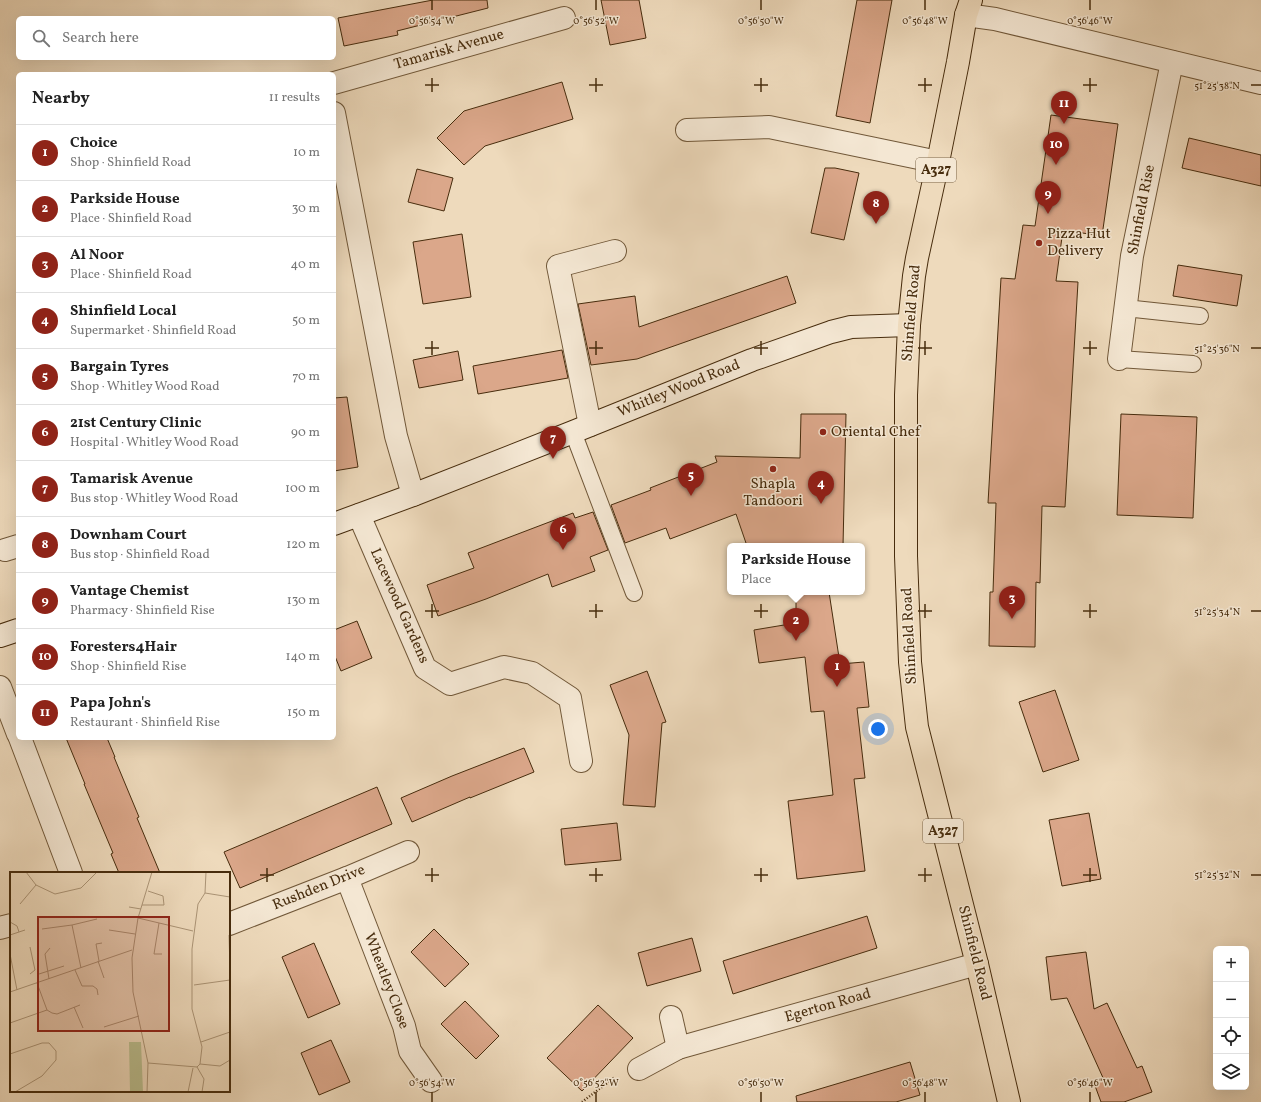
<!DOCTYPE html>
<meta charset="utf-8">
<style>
:root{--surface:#fff;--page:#f2f2f2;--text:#222;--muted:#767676;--line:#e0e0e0;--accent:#8f2418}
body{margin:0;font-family:Vollkorn,serif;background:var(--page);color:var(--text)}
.controls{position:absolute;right:12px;bottom:12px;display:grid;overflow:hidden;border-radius:6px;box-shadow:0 4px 16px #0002}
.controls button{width:36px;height:36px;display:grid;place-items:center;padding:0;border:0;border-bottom:1px solid var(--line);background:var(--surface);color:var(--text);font:20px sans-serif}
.you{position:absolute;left:878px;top:729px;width:14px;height:14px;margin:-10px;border:3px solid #fff;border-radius:50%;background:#1a73e8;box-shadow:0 0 0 6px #1a73e833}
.badge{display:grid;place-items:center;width:26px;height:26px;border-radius:50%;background:var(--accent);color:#fff;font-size:13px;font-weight:700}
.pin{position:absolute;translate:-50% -33px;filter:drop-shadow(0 1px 2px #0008)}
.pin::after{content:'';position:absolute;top:21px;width:14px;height:12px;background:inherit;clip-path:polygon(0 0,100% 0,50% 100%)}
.popup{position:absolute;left:727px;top:543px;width:138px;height:52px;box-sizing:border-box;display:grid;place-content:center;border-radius:6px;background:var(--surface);filter:drop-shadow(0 1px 3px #0005);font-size:13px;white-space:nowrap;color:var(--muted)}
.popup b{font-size:15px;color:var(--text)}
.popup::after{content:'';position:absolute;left:50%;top:100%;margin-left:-8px;border:8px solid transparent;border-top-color:var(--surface)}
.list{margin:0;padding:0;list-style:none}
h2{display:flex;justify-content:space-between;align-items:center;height:52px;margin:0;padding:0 16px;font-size:17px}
h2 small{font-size:13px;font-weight:400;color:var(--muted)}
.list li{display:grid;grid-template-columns:26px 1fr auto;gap:12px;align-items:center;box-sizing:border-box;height:56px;padding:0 16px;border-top:1px solid var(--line)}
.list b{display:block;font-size:15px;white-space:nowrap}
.list p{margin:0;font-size:13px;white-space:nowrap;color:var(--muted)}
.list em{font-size:13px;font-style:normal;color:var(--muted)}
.icon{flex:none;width:22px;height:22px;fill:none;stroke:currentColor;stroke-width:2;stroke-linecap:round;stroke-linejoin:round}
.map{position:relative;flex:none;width:1261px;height:1102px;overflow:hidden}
.search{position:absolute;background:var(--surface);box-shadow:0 4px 16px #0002;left:16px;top:16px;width:320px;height:44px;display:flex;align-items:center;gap:10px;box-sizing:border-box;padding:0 14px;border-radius:6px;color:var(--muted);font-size:15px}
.panel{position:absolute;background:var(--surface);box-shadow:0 4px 16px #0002;left:16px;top:72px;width:320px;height:668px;border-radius:6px}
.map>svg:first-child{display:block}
.building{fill:#dba78a;stroke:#472c0d}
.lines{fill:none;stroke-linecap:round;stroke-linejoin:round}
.lane-casing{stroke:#715839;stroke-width:18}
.street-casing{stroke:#715839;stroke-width:24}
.secondary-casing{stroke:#472c0d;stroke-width:24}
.primary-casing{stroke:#472c0d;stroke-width:24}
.path{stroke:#472c0d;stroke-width:2.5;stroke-dasharray:1 2;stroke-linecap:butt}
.lane{stroke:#f4e7d3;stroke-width:16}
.street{stroke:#f4e7d3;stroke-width:22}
.secondary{stroke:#f4e7d3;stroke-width:22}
.primary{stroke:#eedabc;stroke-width:22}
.ticks{fill:none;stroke:#472c0d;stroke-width:1.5}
.poi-dot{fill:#8f2418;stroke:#f4e7d3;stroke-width:1.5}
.labels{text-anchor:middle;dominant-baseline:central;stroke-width:3;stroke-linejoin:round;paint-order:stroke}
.shield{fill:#f4e7d3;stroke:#7b6448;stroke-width:1}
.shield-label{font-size:14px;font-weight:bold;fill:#472c0d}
.street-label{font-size:15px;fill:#472c0d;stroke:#f4e7d3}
.poi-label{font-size:15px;fill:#472c0d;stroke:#f4e7d3;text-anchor:start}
.inset-road{fill:none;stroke:#ab9476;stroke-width:1}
.view{fill:#8f2418;fill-opacity:0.15;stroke:#8f2418;stroke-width:2}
.inset-edge{fill:none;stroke:#472c0d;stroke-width:2}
.ticks-label{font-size:10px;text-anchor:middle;fill:#472c0d;stroke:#f4e7d3;stroke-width:3;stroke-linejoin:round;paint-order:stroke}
</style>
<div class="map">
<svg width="1261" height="1102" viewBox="0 0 1261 1102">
<rect width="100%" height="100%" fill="#eedabc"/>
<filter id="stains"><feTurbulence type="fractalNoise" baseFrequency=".005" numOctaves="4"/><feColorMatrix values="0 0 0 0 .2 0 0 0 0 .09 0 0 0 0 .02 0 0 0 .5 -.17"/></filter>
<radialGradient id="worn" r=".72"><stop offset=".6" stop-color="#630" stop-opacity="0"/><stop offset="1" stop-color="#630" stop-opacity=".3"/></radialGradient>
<!-- building -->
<g class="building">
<path d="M433,0H487L488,8L397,31L398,35L344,46L338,18Z"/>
<path d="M601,0H639L646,38L610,45Z"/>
<path d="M857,0H892L870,123L836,116Z"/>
<path d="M562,82L573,119L485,146L464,165L437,138L464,111Z"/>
<path d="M1051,115L1118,124L1102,236L1063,230L1056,281L1078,282L1065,507L1042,506L1040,583L1036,582L1035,647L989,646L990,592H993L996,503H988L1001,278L1015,279L1023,225L1035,226Z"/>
<path d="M1189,138L1261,155V186L1182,168Z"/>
<path d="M825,168H835L859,173L844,240L811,233Z"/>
<path d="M417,169L453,178L444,211L408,202Z"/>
<path d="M462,234L471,297L423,304L413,242Z"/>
<path d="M1178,265L1242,275L1237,306L1173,296Z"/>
<path d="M787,276L796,303L637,359L591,365L578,304L635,296L639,327Z"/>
<path d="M562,350L568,378L478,394L473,366Z"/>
<path d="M458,351L463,380L419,388L413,360Z"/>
<path d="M347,397L358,467L334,471V398Z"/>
<path d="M801,414H846L843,546H747L736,514L670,539L666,528L625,543L611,505L651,490L650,488L717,462L715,456L800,458Z"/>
<path d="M1121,414L1197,417L1193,518L1117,515Z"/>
<path d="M593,512L608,550L590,557L595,571L552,587L548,574L486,599L438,616L427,585L474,568L468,553L573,513L575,518Z"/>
<path d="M796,592H829L840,664L864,662L869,707L857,708L865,778L854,779L865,871L797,879L788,801L833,795L824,711L811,712L805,657L759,663L754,630L796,623Z"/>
<path d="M357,621L372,658L341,671L334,654V630Z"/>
<path d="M647,671L666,722L662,723L655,807L623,805L629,735L610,685Z"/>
<path d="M1055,690L1079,760L1043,772L1019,702Z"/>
<path d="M66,738H107L115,757H114L139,817L137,818L160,873H119L111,854L113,853L84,784H85Z"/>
<path d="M524,748L534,772L470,798V797L412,822L401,798L452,776Z"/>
<path d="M377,787L392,824L240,888L224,852Z"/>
<path d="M1089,813L1101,879L1062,886L1049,820Z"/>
<path d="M617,823L621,860L565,865L561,829Z"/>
<path d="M867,916L877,948L733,994L723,961Z"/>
<path d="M434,929L469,964L445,987L411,952Z"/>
<path d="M692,938L701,971L647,986L638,953Z"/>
<path d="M314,943L340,1004L308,1018L282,957Z"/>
<path d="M1086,952L1094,1009L1107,1003L1137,1068L1142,1066L1152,1092L1124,1102H1101L1094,1083L1104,1080L1067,998L1051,1000L1046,957Z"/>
<path d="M465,1001L499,1036L476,1059L441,1024Z"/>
<path d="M598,1005L633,1038L582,1091L547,1058Z"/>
<path d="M331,1040L350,1082L319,1095L301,1053Z"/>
<path d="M910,1062L920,1095L896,1102H797L796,1096Z"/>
</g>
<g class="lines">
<defs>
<g id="lane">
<path d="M1125,308L1200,316"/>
<path d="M1119,359L1193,364"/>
<path d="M573,432L634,593"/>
</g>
<g id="street">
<path d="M966,15L995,19L1261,83"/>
<path d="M334,83L564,18"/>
<path d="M334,113L396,436L413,495"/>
<path d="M687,130L769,127L938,162"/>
<path d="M1119,359L1132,256L1172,62"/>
<path d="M590,425L558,266L615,251"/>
<path d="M359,515L425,668L450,684L504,667L532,673L570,698L581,761"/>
<path d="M5,550L18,546"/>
<path d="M0,687L18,734"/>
<path d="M20,738L71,873"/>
<path d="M347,878L404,1026L410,1051L431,1081"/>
<path d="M229,924L347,878L408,852"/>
<path d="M0,928L11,925"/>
<path d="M671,1017L678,1048"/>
<path d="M639,1069L678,1048L977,964"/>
</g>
<g id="secondary">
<path d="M334,524L413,495L573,432L752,360L831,332L851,327L909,325"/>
<path d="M0,636L18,630"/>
</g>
<path id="primary" d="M971,0L966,15L958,62L938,162L917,258L914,276L909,325L906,395V556L910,662L917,727L977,964L1009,1102"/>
</defs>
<!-- lane casing -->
<use href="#lane" class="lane-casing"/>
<!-- street casing -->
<use href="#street" class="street-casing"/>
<!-- secondary casing -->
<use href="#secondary" class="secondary-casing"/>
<!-- primary casing -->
<use href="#primary" class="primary-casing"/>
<!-- path -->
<path class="path" d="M582,1102L615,1077"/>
<!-- lane -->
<use href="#lane" class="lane"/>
<!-- street -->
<use href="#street" class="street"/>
<!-- secondary -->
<use href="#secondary" class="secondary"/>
<!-- primary -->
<use href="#primary" class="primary"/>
</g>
<!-- ticks -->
<path class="ticks" d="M432,0V10M596,0V10M761,0V10M925,0V10M1090,0V10M432,78V92M596,78V92M761,78V92M925,78V92M1090,78V92M425,85H439M589,85H603M754,85H768M918,85H932M1083,85H1097M1251,85H1261M432,341V355M596,341V355M761,341V355M925,341V355M1090,341V355M425,348H439M589,348H603M754,348H768M918,348H932M1083,348H1097M1251,348H1261M432,604V618M596,604V618M761,604V618M925,604V618M1090,604V618M425,611H439M589,611H603M754,611H768M918,611H932M1083,611H1097M1251,611H1261M267,868V882M432,868V882M596,868V882M761,868V882M925,868V882M1090,868V882M260,875H274M425,875H439M589,875H603M754,875H768M918,875H932M1083,875H1097M1251,875H1261M432,1092V1102M596,1092V1102M761,1092V1102M925,1092V1102M1090,1092V1102"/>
<!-- markers -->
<g class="poi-dot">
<circle cx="1039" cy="243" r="4"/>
<circle cx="823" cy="432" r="4"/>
<circle cx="773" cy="469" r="4"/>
</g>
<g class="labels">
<!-- shield labels -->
<g class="shield">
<rect x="916" y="158" width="40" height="24" rx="3"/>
<rect x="923" y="819" width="40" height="24" rx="3"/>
</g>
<g class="shield-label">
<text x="936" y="170">A327</text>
<text x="943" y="831">A327</text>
</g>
<!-- street labels -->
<g class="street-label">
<text transform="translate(449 50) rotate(-16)">Tamarisk Avenue</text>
<text transform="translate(1142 210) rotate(-79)">Shinfield Rise</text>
<text transform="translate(912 313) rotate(-85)">Shinfield Road</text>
<text transform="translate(679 389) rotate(-22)">Whitley Wood Road</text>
<text transform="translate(399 606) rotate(66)">Lacewood Gardens</text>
<text transform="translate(910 636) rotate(-93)">Shinfield Road</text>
<text transform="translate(319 888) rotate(-22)">Rushden Drive</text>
<text transform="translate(974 953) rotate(76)">Shinfield Road</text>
<text transform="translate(386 981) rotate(69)">Wheatley Close</text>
<text transform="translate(828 1006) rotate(-16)">Egerton Road</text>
</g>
<!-- poi labels -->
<g class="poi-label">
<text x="1047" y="234">Pizza Hut<tspan x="1047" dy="17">Delivery</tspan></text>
<text x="831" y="432">Oriental Chef</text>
<text x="773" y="484" text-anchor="middle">Shapla<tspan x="773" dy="17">Tandoori</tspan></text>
</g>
</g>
<!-- overview -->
<g transform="translate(10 872)">
<rect width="220" height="220" fill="#eedabc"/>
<path d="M119,170H131L133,220H120Z" fill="#babf90"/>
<path class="inset-road" d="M16,0L26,13L45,22L71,16L87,0M195,21L220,25M195,21L196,0M10,32L26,13M132,33H154L153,24L138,19M119,35L131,37M128,46L183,59M0,50L7,54L9,60M149,51L144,82H152M62,53L87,47M32,57L62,53L71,96M99,58L125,62M0,63L15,58M219,63L220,98M20,75L25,98L20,102M0,82L7,118M88,89L94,106M89,89L86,72L92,71M65,98L72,114H83L87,117L88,123M29,102L54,94M39,107L35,82L40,76M27,111L37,138L42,141L47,142L70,133M184,113L220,108M0,120L122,78M64,135L73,156M0,151L37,138M94,155L129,144M191,170L220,160M0,182L32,171H39L46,179V188L32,204L5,220M138,191L187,195M190,192L210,194L220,188M187,195L190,192L192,175L182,137V77L188,32L195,21M187,195L194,207L192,220M137,220L138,191L123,120L122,86L128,46L142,0M178,220L183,196"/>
<path class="view" d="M28,45H159V159H28Z"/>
<rect width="220" height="220" class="inset-edge"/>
</g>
<g class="ticks-label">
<text x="432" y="24">0°56'54"W</text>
<text x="596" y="24">0°56'52"W</text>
<text x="761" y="24">0°56'50"W</text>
<text x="925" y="24">0°56'48"W</text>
<text x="1090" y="24">0°56'46"W</text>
<text x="1217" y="89">51°25'38"N</text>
<text x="1217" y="352">51°25'36"N</text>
<text x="1217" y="615">51°25'34"N</text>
<text x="1217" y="878">51°25'32"N</text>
<text x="432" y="1086">0°56'54"W</text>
<text x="596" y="1086">0°56'52"W</text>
<text x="761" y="1086">0°56'50"W</text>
<text x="925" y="1086">0°56'48"W</text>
<text x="1090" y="1086">0°56'46"W</text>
</g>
<rect width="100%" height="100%" filter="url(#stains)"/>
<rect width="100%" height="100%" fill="url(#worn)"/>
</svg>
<div class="controls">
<button>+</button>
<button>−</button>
<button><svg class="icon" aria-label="locate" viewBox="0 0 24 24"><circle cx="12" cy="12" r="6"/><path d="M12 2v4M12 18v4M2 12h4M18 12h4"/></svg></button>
<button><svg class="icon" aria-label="layers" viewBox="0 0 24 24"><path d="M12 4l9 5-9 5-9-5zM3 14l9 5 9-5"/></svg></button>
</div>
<div class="you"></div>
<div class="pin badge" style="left:837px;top:687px">1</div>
<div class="pin badge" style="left:796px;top:641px">2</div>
<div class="popup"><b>Parkside House</b>Place</div>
<div class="pin badge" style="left:1012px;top:619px">3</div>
<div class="pin badge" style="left:821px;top:504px">4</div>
<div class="pin badge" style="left:691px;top:496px">5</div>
<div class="pin badge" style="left:563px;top:550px">6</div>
<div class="pin badge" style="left:553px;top:459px">7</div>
<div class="pin badge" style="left:876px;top:224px">8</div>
<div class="pin badge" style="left:1048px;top:214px">9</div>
<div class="pin badge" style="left:1056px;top:165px">10</div>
<div class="pin badge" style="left:1064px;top:124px">11</div>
<div class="search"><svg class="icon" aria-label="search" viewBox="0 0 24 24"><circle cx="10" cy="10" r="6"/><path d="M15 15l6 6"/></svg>Search here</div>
<section class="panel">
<h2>Nearby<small>11 results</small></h2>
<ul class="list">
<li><span class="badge">1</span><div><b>Choice</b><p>Shop · Shinfield Road</p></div><em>10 m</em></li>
<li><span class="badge">2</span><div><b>Parkside House</b><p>Place · Shinfield Road</p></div><em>30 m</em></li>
<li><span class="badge">3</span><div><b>Al Noor</b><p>Place · Shinfield Road</p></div><em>40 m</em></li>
<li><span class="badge">4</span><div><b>Shinfield Local</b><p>Supermarket · Shinfield Road</p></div><em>50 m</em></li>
<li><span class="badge">5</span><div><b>Bargain Tyres</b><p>Shop · Whitley Wood Road</p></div><em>70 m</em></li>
<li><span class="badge">6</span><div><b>21st Century Clinic</b><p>Hospital · Whitley Wood Road</p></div><em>90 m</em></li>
<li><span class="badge">7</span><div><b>Tamarisk Avenue</b><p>Bus stop · Whitley Wood Road</p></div><em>100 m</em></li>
<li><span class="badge">8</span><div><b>Downham Court</b><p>Bus stop · Shinfield Road</p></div><em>120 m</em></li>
<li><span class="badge">9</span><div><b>Vantage Chemist</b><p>Pharmacy · Shinfield Rise</p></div><em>130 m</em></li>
<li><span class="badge">10</span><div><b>Foresters4Hair</b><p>Shop · Shinfield Rise</p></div><em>140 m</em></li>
<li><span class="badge">11</span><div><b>Papa John's</b><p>Restaurant · Shinfield Rise</p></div><em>150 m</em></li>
</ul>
</section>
</div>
